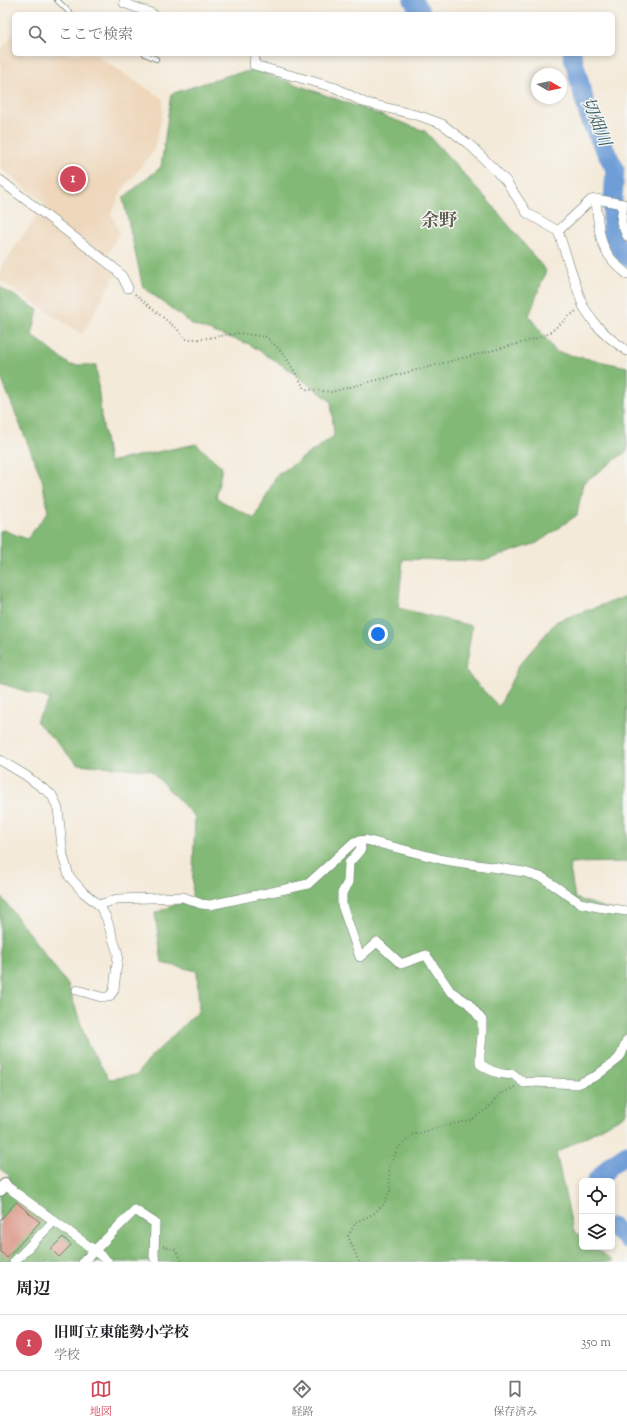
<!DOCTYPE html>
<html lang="ja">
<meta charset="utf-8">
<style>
:root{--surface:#fff;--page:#f2f2f2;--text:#202124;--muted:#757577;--line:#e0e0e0;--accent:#d1495b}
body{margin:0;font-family:"Sorts Mill Goudy","Noto Serif JP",serif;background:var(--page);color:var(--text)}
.controls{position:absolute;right:12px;bottom:12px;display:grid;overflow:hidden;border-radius:6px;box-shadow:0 2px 6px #0003}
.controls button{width:36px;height:36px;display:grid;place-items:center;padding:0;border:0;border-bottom:1px solid var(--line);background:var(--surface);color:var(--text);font:20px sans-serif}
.compass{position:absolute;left:531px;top:68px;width:36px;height:36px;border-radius:50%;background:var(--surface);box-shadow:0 2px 6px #0003;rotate:99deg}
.you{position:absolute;left:378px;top:634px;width:14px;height:14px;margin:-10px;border:3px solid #fff;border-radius:50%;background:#1a73e8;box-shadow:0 0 0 6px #1a73e833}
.badge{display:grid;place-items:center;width:26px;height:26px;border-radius:50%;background:var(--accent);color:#fff;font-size:13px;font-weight:700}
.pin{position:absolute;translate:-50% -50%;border:2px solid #fff;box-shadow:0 1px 4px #0006}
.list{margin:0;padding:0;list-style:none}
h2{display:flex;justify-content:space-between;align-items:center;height:52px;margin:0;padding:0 16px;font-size:17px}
h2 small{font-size:13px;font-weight:400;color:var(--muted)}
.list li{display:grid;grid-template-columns:26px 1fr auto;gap:12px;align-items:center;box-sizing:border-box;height:56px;padding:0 16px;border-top:1px solid var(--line)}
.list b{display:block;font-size:15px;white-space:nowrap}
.list p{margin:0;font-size:13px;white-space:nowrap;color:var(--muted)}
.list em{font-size:13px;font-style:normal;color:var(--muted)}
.icon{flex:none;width:22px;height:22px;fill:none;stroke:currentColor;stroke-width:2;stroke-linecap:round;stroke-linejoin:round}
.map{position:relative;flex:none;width:627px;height:1262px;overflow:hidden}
.search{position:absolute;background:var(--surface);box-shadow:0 2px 6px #0003;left:12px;right:12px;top:12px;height:44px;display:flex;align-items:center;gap:10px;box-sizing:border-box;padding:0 14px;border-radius:6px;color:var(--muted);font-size:15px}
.sheet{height:108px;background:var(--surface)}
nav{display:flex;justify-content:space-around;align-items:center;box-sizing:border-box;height:56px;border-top:1px solid var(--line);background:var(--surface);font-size:11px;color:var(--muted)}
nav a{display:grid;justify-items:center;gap:2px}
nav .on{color:var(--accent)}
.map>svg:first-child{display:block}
.built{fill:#eed7bb}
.forest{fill:#82b976;stroke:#507b55}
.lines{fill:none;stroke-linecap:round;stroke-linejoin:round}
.river{stroke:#6e9dd7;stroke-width:19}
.building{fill:#dc9c8d}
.service-casing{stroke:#6a7a6e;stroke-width:6}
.minor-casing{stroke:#6a7a6e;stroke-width:10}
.tertiary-casing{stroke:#6a7a6e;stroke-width:14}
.path{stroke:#6a7a6e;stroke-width:2;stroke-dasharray:1 3;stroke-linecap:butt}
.service{stroke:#fff;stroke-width:4.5}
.minor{stroke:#fff;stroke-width:9}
.tertiary{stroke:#fff;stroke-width:12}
.labels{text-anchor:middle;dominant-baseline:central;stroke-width:3;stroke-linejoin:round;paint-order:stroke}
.water-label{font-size:17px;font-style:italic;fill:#375a65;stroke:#f6f6f2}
.quarter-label{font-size:18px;font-weight:bold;fill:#615e53;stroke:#f6f6f2}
</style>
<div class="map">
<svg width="627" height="1262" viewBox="0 0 627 1262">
<rect width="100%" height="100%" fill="#f6f6f2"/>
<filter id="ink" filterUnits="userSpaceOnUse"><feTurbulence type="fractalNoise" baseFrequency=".025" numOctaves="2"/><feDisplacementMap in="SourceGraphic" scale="8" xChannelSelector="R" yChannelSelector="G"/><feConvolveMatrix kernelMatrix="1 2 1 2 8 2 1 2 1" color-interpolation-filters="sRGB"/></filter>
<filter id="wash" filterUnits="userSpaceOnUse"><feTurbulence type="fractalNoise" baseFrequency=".012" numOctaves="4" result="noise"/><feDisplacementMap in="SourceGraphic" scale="16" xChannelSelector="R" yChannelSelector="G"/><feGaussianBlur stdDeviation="0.9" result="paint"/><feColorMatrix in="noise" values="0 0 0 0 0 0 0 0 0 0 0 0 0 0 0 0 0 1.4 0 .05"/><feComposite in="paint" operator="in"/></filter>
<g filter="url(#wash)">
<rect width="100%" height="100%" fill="#f4ead9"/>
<!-- built -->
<path class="built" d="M14,32V54H96L100,58L163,99L162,117L153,152L121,192L111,214L119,232L107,256L103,263L117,273L82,334L0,281V269L45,204L0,167V51Z"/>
<!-- forest -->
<path class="forest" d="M256,70L425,131L492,205L546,271L529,316L556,352L627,367V451L583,483L577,515L537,543L484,561L403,559L398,608L472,626L465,671L499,707L519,665L557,621L627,596V862L569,863L575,898L627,915V1109L624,1116L556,1153L573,1230L582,1237V1247H594L613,1262H0V1184L10,1176L0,1169V895L68,985L87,1043L109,1079L137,1075L147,1061L199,1010L197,971L162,963L155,913L192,898L195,817L150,770L77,764L36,721L50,699L0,683V531L3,530L27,539L48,512L42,479L0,375V287L38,310L32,335L70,365H96L101,415L109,462L196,444L222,467L216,498L255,519L276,476L334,436L331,401L285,367L249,344L193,325L143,287L123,198L161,167L171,94L229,75Z"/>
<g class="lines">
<!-- river -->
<g class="river">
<path d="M413,0L422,14"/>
<path d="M572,54L590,121L615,169L611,230L617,245L627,257"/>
<path d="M596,1181L612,1164L627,1154"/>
<path d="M612,1227L627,1239"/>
</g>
</g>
<g id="blocks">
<!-- building -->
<g class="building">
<path d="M16,1202L40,1222L7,1258L0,1251V1220Z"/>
<path d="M63,1237L71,1245L59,1257L51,1249Z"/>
</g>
</g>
</g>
<g filter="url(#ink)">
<use href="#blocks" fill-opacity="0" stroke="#6a7a6e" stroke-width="1"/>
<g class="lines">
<defs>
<g id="service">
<path d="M57,0L71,14"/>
<path d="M145,54L156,59"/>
</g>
<g id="minor">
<path d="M124,0V3L153,14"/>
<path d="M255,54L254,65L336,88L363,102L420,116L442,124L471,146L506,181L527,213L558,231L583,306L595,324L611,339L627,351"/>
<path d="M0,180L113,267L122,276L128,288"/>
<path d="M596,199L623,204L621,222L627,236"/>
<path d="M558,231L591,200L596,199C599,233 598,252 627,274"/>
<path d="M0,760L25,775L52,795L58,809L63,856L69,876L83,892L99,905L106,917L118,954L114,990L109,997H101L77,990"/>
<path d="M360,841L361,849L349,863L348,882L342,893V905L360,957L377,942L401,964L426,955L450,991L468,1003L482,1020V1035L480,1054V1064C490,1071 501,1076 513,1074L524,1083L534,1082L578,1084L596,1076L617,1060L621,1055L627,1040"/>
<path d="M99,905L117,899L183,897L201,904L210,905L295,887L308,884L354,842L366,840L444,860L524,872L543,878L580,903L598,907L627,911"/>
<path d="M5,1185L94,1250L108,1262"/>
<path d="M14,1262L54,1221"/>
<path d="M83,1262L135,1210L155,1223L154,1256L156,1262"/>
</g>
<path id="tertiary" d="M0,1190L5,1185"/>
</defs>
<!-- service casing -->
<use href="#service" class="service-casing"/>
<!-- minor casing -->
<use href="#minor" class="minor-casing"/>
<!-- tertiary casing -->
<use href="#tertiary" class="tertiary-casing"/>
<!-- path -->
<g class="path">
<path d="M135,294L178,330L186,339H201L239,333L266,337L277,347L287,359L305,389L331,392L525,342L548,334L576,311"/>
<path d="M163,1246L175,1250L183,1262"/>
<path d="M359,1262L348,1236L356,1222L373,1214L384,1204L390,1191L389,1168L398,1148L412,1135L440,1127L471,1120L487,1109L500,1094L515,1087"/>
</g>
<!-- service -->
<use href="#service" class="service"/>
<!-- minor -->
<use href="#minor" class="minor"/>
<!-- tertiary -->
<use href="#tertiary" class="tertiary"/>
</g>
</g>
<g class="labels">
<!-- water labels -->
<g class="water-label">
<text transform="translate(595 122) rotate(68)">切畑川</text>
</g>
<!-- quarter labels -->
<g class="quarter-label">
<text x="439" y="222">余野</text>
</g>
</g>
</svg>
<div class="controls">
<button><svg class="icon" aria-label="locate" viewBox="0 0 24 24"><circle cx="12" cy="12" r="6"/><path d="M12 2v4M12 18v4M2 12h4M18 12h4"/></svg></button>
<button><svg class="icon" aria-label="layers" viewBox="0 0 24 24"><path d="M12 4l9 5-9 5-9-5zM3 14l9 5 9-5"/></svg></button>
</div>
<svg class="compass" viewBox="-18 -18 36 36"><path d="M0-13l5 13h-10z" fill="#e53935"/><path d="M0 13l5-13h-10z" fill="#757577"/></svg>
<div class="you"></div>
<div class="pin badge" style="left:73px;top:179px">1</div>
<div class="search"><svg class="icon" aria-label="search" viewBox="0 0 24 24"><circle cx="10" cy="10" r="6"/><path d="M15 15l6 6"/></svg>ここで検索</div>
</div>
<section class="sheet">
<h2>周辺<small></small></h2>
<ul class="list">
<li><span class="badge">1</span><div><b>旧町立東能勢小学校</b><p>学校</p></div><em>350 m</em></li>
</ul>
</section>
<nav>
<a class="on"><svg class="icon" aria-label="map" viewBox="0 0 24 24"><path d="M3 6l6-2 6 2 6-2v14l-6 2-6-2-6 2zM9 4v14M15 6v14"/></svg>地図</a>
<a><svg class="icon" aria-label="directions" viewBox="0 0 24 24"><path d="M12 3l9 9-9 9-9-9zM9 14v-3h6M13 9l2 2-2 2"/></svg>経路</a>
<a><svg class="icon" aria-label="saved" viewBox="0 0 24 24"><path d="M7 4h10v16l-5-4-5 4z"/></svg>保存済み</a>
</nav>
